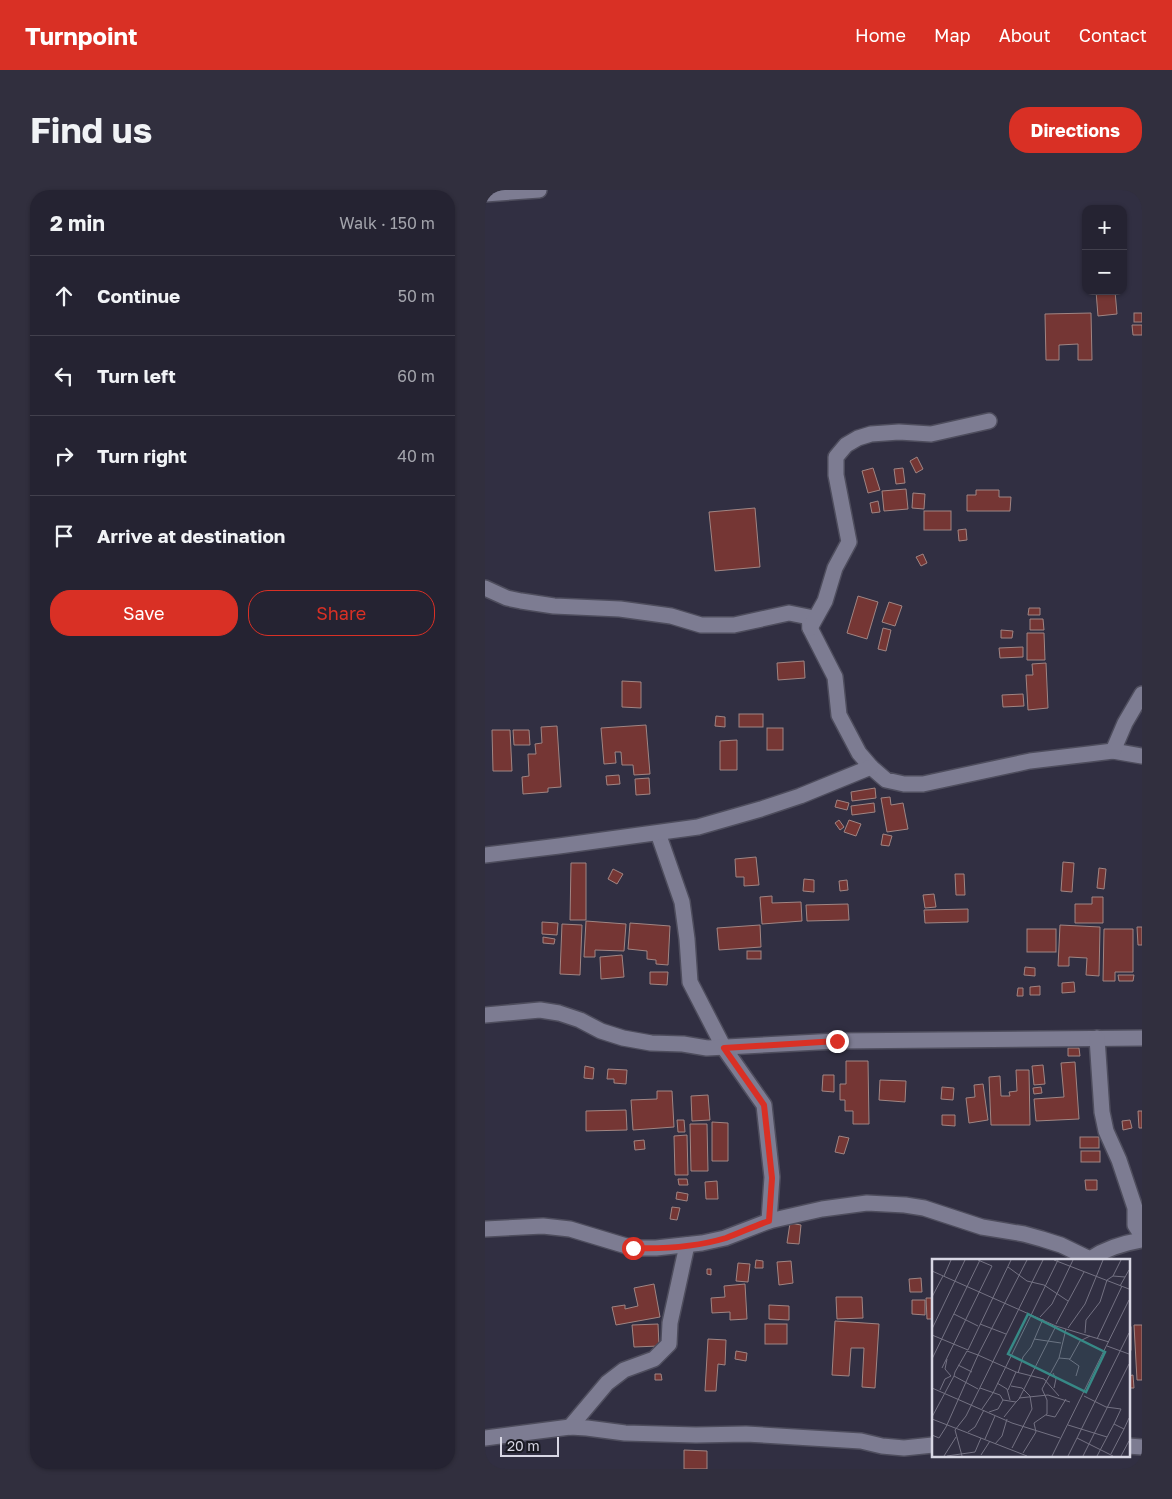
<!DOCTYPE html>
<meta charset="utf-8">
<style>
:root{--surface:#252332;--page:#312f3e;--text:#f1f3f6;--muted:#a3a4ac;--line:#42404d;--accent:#d93025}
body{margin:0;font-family:"Golos Text",sans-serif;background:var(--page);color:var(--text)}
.controls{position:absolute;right:15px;top:15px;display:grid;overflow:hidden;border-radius:10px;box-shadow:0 1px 4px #0004}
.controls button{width:45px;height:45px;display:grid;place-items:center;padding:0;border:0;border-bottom:1px solid var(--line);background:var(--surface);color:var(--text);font:25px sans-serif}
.scale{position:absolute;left:15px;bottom:12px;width:59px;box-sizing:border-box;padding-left:5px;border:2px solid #d8d7e4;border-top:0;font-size:14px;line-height:18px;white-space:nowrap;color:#d8d7e4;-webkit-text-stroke:4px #191921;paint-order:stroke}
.stop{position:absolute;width:15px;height:15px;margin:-11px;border:4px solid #d93025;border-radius:50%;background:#fff}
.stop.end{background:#d93025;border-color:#fff;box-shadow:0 1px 5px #0008}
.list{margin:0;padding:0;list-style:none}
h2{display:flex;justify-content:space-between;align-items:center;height:65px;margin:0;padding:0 20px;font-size:21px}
h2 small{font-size:16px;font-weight:400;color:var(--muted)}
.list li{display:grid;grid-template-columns:32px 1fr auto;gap:15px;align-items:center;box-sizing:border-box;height:80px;padding:0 20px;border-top:1px solid var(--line)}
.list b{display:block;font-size:19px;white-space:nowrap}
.list em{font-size:16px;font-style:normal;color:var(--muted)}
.actions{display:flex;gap:10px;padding:15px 20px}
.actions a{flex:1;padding:11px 0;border:1px solid var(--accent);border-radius:20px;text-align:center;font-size:18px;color:var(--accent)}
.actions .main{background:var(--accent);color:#fff}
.icon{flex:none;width:28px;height:28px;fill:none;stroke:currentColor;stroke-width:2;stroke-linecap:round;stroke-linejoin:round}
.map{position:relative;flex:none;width:657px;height:1279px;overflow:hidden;border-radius:20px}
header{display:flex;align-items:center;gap:30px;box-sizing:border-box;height:70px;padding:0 25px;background:var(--accent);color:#fff}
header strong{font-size:24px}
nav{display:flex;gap:28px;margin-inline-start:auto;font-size:18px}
.intro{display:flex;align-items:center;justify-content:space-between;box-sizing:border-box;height:120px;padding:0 30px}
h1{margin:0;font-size:35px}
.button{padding:12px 22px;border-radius:20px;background:var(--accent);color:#fff;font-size:18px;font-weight:700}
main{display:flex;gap:30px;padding:0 30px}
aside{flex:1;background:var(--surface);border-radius:20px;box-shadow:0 1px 4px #0004}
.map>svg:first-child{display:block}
.building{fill:#753634;stroke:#a08583}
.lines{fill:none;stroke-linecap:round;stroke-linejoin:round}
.minor-casing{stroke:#4e4d5d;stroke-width:18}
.minor{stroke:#7d7c92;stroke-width:15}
.route{stroke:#d93025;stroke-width:6}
.inset-road{fill:none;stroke:#747283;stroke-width:1}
.view{fill:#378986;fill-opacity:0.15;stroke:#378986;stroke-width:2.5}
.inset-edge{fill:none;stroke:#d8d7e4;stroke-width:2.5}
</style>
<header>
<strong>Turnpoint</strong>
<nav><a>Home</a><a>Map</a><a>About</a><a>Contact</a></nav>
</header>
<div class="intro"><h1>Find us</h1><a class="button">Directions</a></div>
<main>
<aside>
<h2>2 min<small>Walk · 150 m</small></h2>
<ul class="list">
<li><svg class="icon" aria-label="ahead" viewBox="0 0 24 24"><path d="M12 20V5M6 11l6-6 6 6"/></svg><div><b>Continue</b></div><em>50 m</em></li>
<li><svg class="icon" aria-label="left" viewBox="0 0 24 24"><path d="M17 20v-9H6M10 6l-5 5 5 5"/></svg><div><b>Turn left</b></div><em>60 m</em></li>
<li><svg class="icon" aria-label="right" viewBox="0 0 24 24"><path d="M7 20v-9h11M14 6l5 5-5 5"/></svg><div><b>Turn right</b></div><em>40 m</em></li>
<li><svg class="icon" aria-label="arrive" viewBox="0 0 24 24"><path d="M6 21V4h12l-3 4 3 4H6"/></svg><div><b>Arrive at destination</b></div></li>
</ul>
<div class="actions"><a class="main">Save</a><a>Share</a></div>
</aside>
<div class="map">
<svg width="657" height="1279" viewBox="0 0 657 1279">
<rect width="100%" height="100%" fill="#312f42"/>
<!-- building -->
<g class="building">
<path d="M611,101H630L632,124L613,126Z"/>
<path d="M606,123L607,170H593V154L574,155V170H561L560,124Z"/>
<rect x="649" y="123" width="8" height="9"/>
<path d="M647,135H657V145H648Z"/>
<path d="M432,267L438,279L431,283L425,271Z"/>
<path d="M388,278L395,300L383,303L377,281Z"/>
<path d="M418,278L420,293L411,294L409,279Z"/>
<path d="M421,299L423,319L399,321L397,301Z"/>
<path d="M491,300H514V307H526L525,321H482V305H491Z"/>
<path d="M428,303L440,304L439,319L427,318Z"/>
<path d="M393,311L395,322L387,323L385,313Z"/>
<path d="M270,318L275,377L230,381L224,322Z"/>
<rect x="439" y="321" width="27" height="19"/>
<path d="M481,339L482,350L474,351L473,340Z"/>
<path d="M438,364L442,373L436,376L431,367Z"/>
<path d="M373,406L393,412L382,449L362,443Z"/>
<path d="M404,412L417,416L410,436L397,432Z"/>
<path d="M544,418H555V425H543Z"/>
<path d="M545,429H558L559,440H545Z"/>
<path d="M398,438L406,440L401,461L393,459Z"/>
<path d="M516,440L528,441L527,448H516Z"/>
<path d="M542,443H559L560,470H542Z"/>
<path d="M538,457V467L515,468L514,458Z"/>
<path d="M319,471L320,488L293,490L292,473Z"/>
<path d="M561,473L563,518L543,520L541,485H548L547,474Z"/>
<path d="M137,491L156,492V518L137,517Z"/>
<path d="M538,504L539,516L518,517L517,505Z"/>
<rect x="254" y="524" width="24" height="13"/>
<path d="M231,526L240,527V537L230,536Z"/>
<path d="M161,535L165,584L149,585L148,575H137L136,562H130L131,573L119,574L116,538Z"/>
<path d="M72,536L76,597L63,598V602L38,604L37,587L44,586L43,564H51L50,554L57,553L56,537Z"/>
<rect x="282" y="538" width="16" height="22"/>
<path d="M7,540H25L27,581H8Z"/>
<path d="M28,540H44L45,555H29Z"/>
<path d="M252,550V580H235V551Z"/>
<path d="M134,585L135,594L122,595L121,586Z"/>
<path d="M164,588L165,604L151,605L150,589Z"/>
<path d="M390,598L391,608L367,611L366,602Z"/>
<path d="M405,607L406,615L418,613L423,639L402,642L396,608Z"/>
<path d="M352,610L364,613L362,620L350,617Z"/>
<path d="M389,613L390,622L367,625L366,616Z"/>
<path d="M354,630L359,637L355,640L350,633Z"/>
<path d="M364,630L376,634L371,646L359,642Z"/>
<path d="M398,644L407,646L404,656L396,655Z"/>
<path d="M271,667L274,695L259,696V687H251L250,669Z"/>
<path d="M578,672L589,673L587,702L576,701Z"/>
<path d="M86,673H101V730H85Z"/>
<path d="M614,678L621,679L619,699L612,698Z"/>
<path d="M128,679L138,684L132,694L123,689Z"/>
<path d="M470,684H479L480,705H471Z"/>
<path d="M319,689L329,690V702L318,701Z"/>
<path d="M362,690L363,700L355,701L354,691Z"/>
<path d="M449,704L451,717L440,718L438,705Z"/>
<path d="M287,706V713L316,712L317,731L277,734L275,707Z"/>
<path d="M607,707H618V733H590V714H607Z"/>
<path d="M363,714L364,730L322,731L321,715Z"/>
<path d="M483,719V732L440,733L439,720Z"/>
<path d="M101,731L141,734L139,761L110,760V767H99Z"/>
<path d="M57,732L73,733L72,745L57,744Z"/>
<path d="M145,733L185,736L183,775L171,774V770L162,769V761L143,759Z"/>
<path d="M77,734L97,735L95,785L75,784Z"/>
<path d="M275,735L276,757L234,760L232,738Z"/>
<path d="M575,735L615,737L614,786L601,785L602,768L584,767V776H573Z"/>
<path d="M652,737H657V755H653Z"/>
<rect x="542" y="739" width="29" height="23"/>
<path d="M619,739H648V782H630V791H618Z"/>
<path d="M58,747L70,749L69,754L58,753Z"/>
<rect x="262" y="761" width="14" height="8"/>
<path d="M137,765L139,787L116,789L115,767Z"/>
<path d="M540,777L550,778V786L539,785Z"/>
<path d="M165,782H183L182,795L165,794Z"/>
<path d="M633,785H649L648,791H634Z"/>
<path d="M589,792L590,802L577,803V793Z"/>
<path d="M555,796V805H545V797Z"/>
<path d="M533,798H538V806H532Z"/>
<path d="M583,858H594L595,866H583Z"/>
<path d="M361,871H383L384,934H368V921H360V910H355V894H361Z"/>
<path d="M590,872L594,929L551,931L549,909L579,907L576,873Z"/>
<path d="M558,875L560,894L549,895L547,876Z"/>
<path d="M100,876L109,878L108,889L99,888Z"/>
<path d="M123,879L142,880L141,894L129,893V889H122Z"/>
<path d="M531,880H544L545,935H506L504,887L515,886L516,906H525L524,902L532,901Z"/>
<path d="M338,885H349V902L337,901Z"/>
<path d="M395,890L421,891L420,912L394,910Z"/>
<path d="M498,894L503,930L484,933L481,908L490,907L489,895Z"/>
<path d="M457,897L469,898L468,910L456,909Z"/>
<path d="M556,897L557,903L549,904L548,898Z"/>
<path d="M172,901H187L189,937L148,940L146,910L172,909Z"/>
<path d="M223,905L225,930L207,931L206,906Z"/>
<path d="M141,920L142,940L101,941V921Z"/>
<path d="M653,921H657V938H654Z"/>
<path d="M457,925H470V936L457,935Z"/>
<path d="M192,930H199L200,942H193Z"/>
<path d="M645,930L647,938L638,940L637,931Z"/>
<path d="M227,932L243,933V971H227Z"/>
<path d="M205,934H222L223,981H206Z"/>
<path d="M202,945L203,985H190L189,946Z"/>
<path d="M354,946L364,948L359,964L350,962Z"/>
<rect x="595" y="947" width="19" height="11"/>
<path d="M159,950L160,959L150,960L149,951Z"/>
<rect x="596" y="961" width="19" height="11"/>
<path d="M193,989H202L203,995H194Z"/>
<path d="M600,990H612V1000H601Z"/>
<path d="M232,991L233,1009H221L220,992Z"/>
<path d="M192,1002L203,1004L202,1011L191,1009Z"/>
<path d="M187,1017L195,1018L192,1030L185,1029Z"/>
<path d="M305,1033L316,1035L314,1054L302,1053Z"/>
<path d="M271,1070L278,1071V1078H270Z"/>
<path d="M306,1071L308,1093L294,1095L292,1072Z"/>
<path d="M253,1073L265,1074L263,1092L251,1091Z"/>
<path d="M222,1079H226V1085L222,1084Z"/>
<path d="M436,1088L437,1102H425L424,1089Z"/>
<path d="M169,1094L175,1127L131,1135L127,1117L140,1115V1119L153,1116L149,1098Z"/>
<path d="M260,1094L262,1129L245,1130V1122L227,1123L226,1108L240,1107L239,1096Z"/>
<path d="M351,1107H377L378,1128L352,1129Z"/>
<path d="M441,1108H448V1129H442Z"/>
<path d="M427,1110H440V1125L427,1124Z"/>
<path d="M284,1115L304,1116V1130L284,1129Z"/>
<path d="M350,1131L394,1134L390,1198L377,1197L379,1158H366L364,1186L347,1185Z"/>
<path d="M173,1134L174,1156L149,1157L147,1135Z"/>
<rect x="280" y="1134" width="22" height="20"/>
<path d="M649,1135H657V1190H652Z"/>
<rect x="643" y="1137" width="3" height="23"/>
<path d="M223,1149L241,1150L240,1175L233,1174L231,1201H220Z"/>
<path d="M251,1161L262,1163L261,1171L250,1169Z"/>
<path d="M170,1184H176L177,1190H170Z"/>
<path d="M648,1185L649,1198H643V1186Z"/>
<path d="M199,1260L222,1261V1279H199Z"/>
</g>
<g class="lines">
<defs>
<g id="minor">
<path d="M0,4L54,0"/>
<path d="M0,398L22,408L36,411L69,416L135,419L186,426L216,435H249L304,423L324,427L325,438L350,487L354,525L374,563L386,577L401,590L419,594H438L545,571L604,564L628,561L657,566"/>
<path d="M325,438L340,411L350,378L364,352L351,285V267L361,255L373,248L386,244L414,242L446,244L504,231"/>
<path d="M628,561L640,533L657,504"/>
<path d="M173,643L197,712L202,749L205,792L239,858L279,915L287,987L284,1031"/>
<path d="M0,665L74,656L213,637L276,619L315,606L386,577"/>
<path d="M0,825L55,820L74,823L95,830L116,841L138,848L166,853L198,854L222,858L352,851L657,848"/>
<path d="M612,848L617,922L621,941L634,970L650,1018V1035L657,1046"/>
<path d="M0,1039L58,1036L85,1039L148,1058H171L217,1053L240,1048L284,1031L337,1019L382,1013L420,1015L439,1018L497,1037L539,1044L557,1049L576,1055L605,1069C620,1059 639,1053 657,1050"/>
<path d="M85,1237L122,1193L139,1180L169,1169L184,1154L185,1133L202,1055"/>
<path d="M0,1248L85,1237L102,1238L140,1243L211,1245L261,1244L376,1251L397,1256L419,1258L448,1255"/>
<path d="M643,1256L657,1257"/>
</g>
</defs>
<!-- minor casing -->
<use href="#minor" class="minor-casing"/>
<!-- minor -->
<use href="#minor" class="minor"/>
</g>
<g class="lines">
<!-- route -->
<path class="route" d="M148,1058C178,1059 211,1057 241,1048C255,1043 269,1036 284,1031L287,988L279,915L239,858L352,851"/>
</g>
<!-- overview -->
<g transform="translate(447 1069)">
<rect width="198" height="198" fill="#312f42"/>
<path class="inset-road" d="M122,1L197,30M76,8L95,22L112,26L136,42M0,12L124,67L177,83M12,17L19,1M181,17L189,1M188,27L197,11M0,38L11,17M22,55L46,67M108,58L120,45L141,1M48,65L74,75M124,65L152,13M136,69L153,45L171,1M0,70L33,1M153,74L154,61L168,43L175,21L181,17L193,18M0,76L36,91L79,1M102,80L129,84M165,80L190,27M175,87L197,95M127,99L138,100L148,82L158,77M0,100L48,1M137,100L147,107L144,117M26,106L40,113M10,109L60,7L46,1M86,114L91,98L99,88L111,60M121,114L124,120L122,129M65,124L75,130L78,141M79,127L90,129L98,137L100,150L80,189M0,129L80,164L128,179M48,129L68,136L71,141L66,150L57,153M46,130L22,117L23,113L35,92L46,96L95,1M8,131L13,120L19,117L13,110L15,100M76,131L84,113M152,137L174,148L189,150L182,165L192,170L197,159M87,139L116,136L138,143M71,141L84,143L87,140L124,67M50,150L61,134L126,1M114,156L123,158L134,140M0,158L22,117M72,158L84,143M0,160L95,197M136,166L175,178M36,173L43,168L52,151M0,176L7,179L14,168L46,96L84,113L112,120L127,137M53,180L63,157M63,185L70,177L75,160M91,194L104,173L102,164L115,155V141L110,130L127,99L134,70M179,195L192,170M49,196L58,182M12,197L24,178M15,197L43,193L49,179M30,197L23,171L34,157L111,1M120,197L197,41M136,197L145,179M151,197L197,105M165,197L182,165M181,197L145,179L197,74M189,197L197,182"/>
<path class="view" d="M96,55L173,93L154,133L76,95Z"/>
<rect width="198" height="198" class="inset-edge"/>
</g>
</svg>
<div class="controls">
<button>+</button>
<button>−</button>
</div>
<div class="scale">20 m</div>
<div class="stop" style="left:148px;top:1058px"></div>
<div class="stop end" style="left:352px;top:851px"></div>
</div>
</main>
